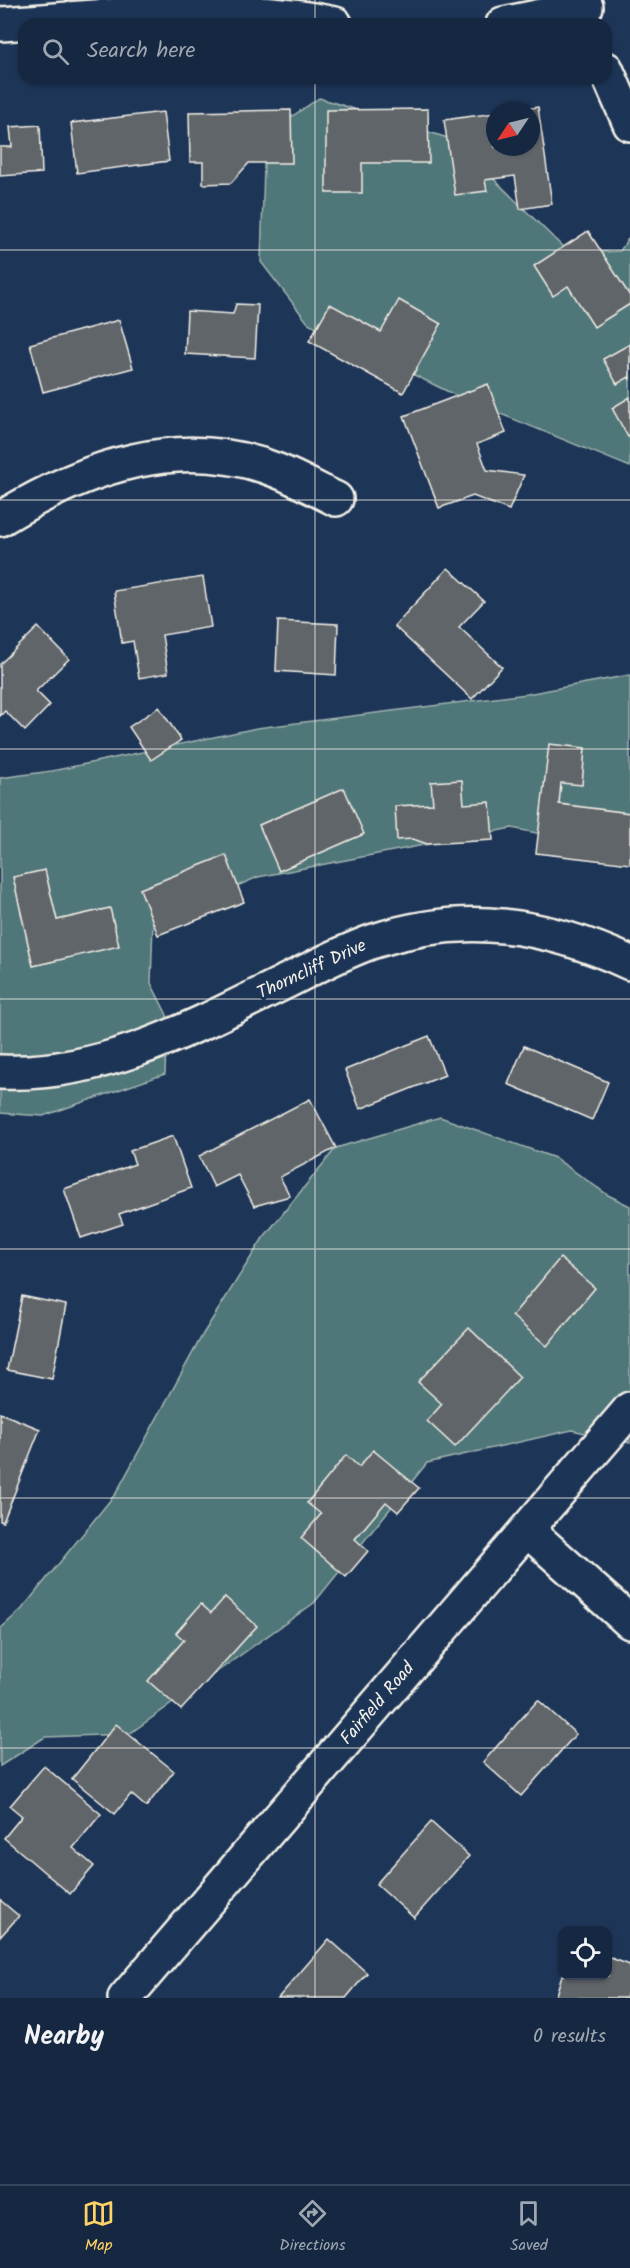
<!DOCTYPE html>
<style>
:root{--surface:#162841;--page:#23344c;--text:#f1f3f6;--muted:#9ea6b1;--line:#35445a;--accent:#ffd166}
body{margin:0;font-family:Kalam,sans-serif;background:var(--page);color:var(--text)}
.controls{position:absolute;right:18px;bottom:18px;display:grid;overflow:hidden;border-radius:12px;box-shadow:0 2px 4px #0004}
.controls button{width:54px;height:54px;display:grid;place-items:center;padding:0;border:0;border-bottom:2px solid var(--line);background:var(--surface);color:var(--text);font:30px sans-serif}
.compass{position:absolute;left:486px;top:102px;width:54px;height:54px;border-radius:50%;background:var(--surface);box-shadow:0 2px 4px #0004;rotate:235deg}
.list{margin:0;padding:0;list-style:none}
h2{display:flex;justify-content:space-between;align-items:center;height:78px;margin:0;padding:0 24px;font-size:26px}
h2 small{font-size:20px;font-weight:400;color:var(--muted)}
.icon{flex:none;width:33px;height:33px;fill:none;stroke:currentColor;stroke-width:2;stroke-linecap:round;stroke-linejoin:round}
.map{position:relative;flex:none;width:630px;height:1998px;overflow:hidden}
.search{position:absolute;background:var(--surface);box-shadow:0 2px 4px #0004;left:18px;right:18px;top:18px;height:66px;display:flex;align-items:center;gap:15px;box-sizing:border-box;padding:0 21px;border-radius:18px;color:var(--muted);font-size:22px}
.sheet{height:186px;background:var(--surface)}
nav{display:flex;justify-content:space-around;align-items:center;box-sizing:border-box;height:84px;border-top:2px solid var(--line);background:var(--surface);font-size:16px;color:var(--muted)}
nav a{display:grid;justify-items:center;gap:3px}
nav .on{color:var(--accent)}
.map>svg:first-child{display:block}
.green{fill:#507679;stroke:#a2b4b0;stroke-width:1.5}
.building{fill:#61656b;stroke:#f4f1e8;stroke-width:1.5}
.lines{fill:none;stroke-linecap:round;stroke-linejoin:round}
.minor-casing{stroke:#f4f1e8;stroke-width:38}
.minor{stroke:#1d3557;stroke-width:33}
.grid{fill:none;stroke:#f4f1e8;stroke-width:1.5;stroke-opacity:0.55}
.labels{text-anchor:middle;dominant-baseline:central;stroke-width:6;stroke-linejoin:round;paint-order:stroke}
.street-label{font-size:18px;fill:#f4f1e8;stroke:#1d3557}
</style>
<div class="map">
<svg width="630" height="1998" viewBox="0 0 630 1998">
<rect width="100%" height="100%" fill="#1d3557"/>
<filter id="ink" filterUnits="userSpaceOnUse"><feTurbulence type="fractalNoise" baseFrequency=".0167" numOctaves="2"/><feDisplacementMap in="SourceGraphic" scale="12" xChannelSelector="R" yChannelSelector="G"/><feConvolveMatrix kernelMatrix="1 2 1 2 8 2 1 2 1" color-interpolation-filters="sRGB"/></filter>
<g filter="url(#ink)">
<!-- green -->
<g class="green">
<path d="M319,98L454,140L570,254L620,251L630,236V467L457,396L308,323L261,262L265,135Z"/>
<path d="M630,675V852L512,828L258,877L153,922L151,983L167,1015L165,1074L43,1116L0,1113V778L52,771L257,728L527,694Z"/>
<path d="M440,1117L555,1158L608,1195L630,1206V1443L572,1430L427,1463L314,1603L129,1734L45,1737L0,1766V1629L22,1609L116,1493L203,1334L263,1238L336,1148Z"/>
</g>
<!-- building -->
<g class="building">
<path d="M538,107L552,204L520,209L515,176L485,180L487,191L455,195L444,120L495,113V147H531V111H510Z"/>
<path d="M428,109L429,163H362V193H326V110Z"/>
<path d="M291,110L292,163H249L231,183L203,184V162H190L189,112Z"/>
<path d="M163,112L169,161L77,173L71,123Z"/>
<path d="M40,125L42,173L0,176V147H12L10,127Z"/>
<path d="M588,231L630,296V304L594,327L568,286L553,296L534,266Z"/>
<path d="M399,300L441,324L403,393L309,341L330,304L381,332Z"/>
<path d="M236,304L258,305L255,358L185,354L187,311L233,314Z"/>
<path d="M119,320L133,368L43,392L30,344Z"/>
<path d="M630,344V380L629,377L617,384L603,359Z"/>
<path d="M488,384L506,433L477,444L487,470L524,475L509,510L473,496L439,508L404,416Z"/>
<path d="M630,397V436L628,437L612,408Z"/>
<path d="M448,568L484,601L459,627L502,667L472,699L394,626Z"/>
<path d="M203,577L211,627L162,635L168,673L139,678L133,641L122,643L114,591Z"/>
<path d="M278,621L338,624L336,675L276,671Z"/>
<path d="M38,627L69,659L36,691L50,705L25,731L5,711L0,716V664Z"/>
<path d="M159,707L181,740L151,760L129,727Z"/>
<path d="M549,744L585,748L582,785L561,783L559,804L630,813V864L536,853Z"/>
<path d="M462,780L464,804L490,802L493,840L427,844L413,839L397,840L395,806L433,804L431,782Z"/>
<path d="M344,788L364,834L279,871L259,825Z"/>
<path d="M226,855L244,902L158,935L140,889Z"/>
<path d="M45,870L57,920L110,908L119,946L33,966L13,877Z"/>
<path d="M429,1036L445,1075L360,1109L345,1070Z"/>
<path d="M524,1046L608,1082L592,1120L508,1084Z"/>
<path d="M310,1099L336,1148L280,1177L290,1196L254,1206L238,1175L214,1187L199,1156Z"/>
<path d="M173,1136L191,1188L119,1214L123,1224L81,1238L64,1189L135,1164L130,1151Z"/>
<path d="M560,1258L595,1288L547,1346L512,1316Z"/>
<path d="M22,1296L66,1305L52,1379L7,1370Z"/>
<path d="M469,1328L520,1377L455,1447L427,1421L442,1404L418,1382Z"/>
<path d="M0,1413L40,1429L3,1522L0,1521Z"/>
<path d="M373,1450L419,1488L398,1512L386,1502L355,1539L368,1551L346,1577L301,1538L321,1514L307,1503L346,1455L359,1467Z"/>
<path d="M225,1597L257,1626L181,1710L148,1681L184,1640L176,1633L201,1604L211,1613Z"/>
<path d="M538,1700L576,1734L521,1796L483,1762Z"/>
<path d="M116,1724L174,1771L146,1807L131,1794L115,1814L72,1779Z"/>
<path d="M44,1766L101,1814L73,1848L94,1866L70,1894L4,1838L22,1816L10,1806Z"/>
<path d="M431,1822L469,1856L414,1918L376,1884Z"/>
<path d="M0,1900L19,1916L0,1937Z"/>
<path d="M329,1939L367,1973L346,1998H278Z"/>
<path d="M608,1957L630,1965V1985L626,1998H555L562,1975L608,1976Z"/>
</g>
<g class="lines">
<defs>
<g id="minor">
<path d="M0,24C111,17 225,1 335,24"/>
<path d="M503,24L586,7"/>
<path d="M606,69L630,124"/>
<path d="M0,519C85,467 180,432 278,471C298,479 317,490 336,499"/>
<path d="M0,1072C102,1077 194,1027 283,983C313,968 342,952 374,941C464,911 546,924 630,963"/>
<path d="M527,1530L630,1622"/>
<path d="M125,1998L630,1409"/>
</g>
</defs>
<!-- minor casing -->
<use href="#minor" class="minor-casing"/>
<!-- minor -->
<use href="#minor" class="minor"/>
</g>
</g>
<!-- grid -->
<path class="grid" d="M315,0V24M315,78V1998M0,250H630M0,500H630M0,749H630M0,999H630M0,1249H630M0,1498H630M0,1748H630"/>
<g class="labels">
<!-- street labels -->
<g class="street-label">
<text transform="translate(312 970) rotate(-25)">Thorncliff Drive</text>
<text transform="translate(378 1704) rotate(-49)">Fairfield Road</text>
</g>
</g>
</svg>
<div class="controls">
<button><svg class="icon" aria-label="locate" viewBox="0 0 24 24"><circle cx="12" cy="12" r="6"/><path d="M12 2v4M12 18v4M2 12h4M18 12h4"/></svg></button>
</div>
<svg class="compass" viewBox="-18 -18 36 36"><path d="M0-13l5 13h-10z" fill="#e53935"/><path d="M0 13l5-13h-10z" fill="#9ea6b1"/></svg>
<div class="search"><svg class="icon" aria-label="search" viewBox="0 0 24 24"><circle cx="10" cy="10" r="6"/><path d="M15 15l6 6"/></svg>Search here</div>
</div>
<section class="sheet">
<h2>Nearby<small>0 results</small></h2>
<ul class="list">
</ul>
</section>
<nav>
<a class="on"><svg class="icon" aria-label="map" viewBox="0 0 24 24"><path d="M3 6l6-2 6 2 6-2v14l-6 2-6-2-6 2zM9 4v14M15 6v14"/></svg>Map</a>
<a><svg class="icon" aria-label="directions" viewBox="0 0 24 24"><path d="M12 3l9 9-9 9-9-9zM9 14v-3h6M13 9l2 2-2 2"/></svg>Directions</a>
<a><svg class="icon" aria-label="saved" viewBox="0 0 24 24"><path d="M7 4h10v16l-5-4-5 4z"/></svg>Saved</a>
</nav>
